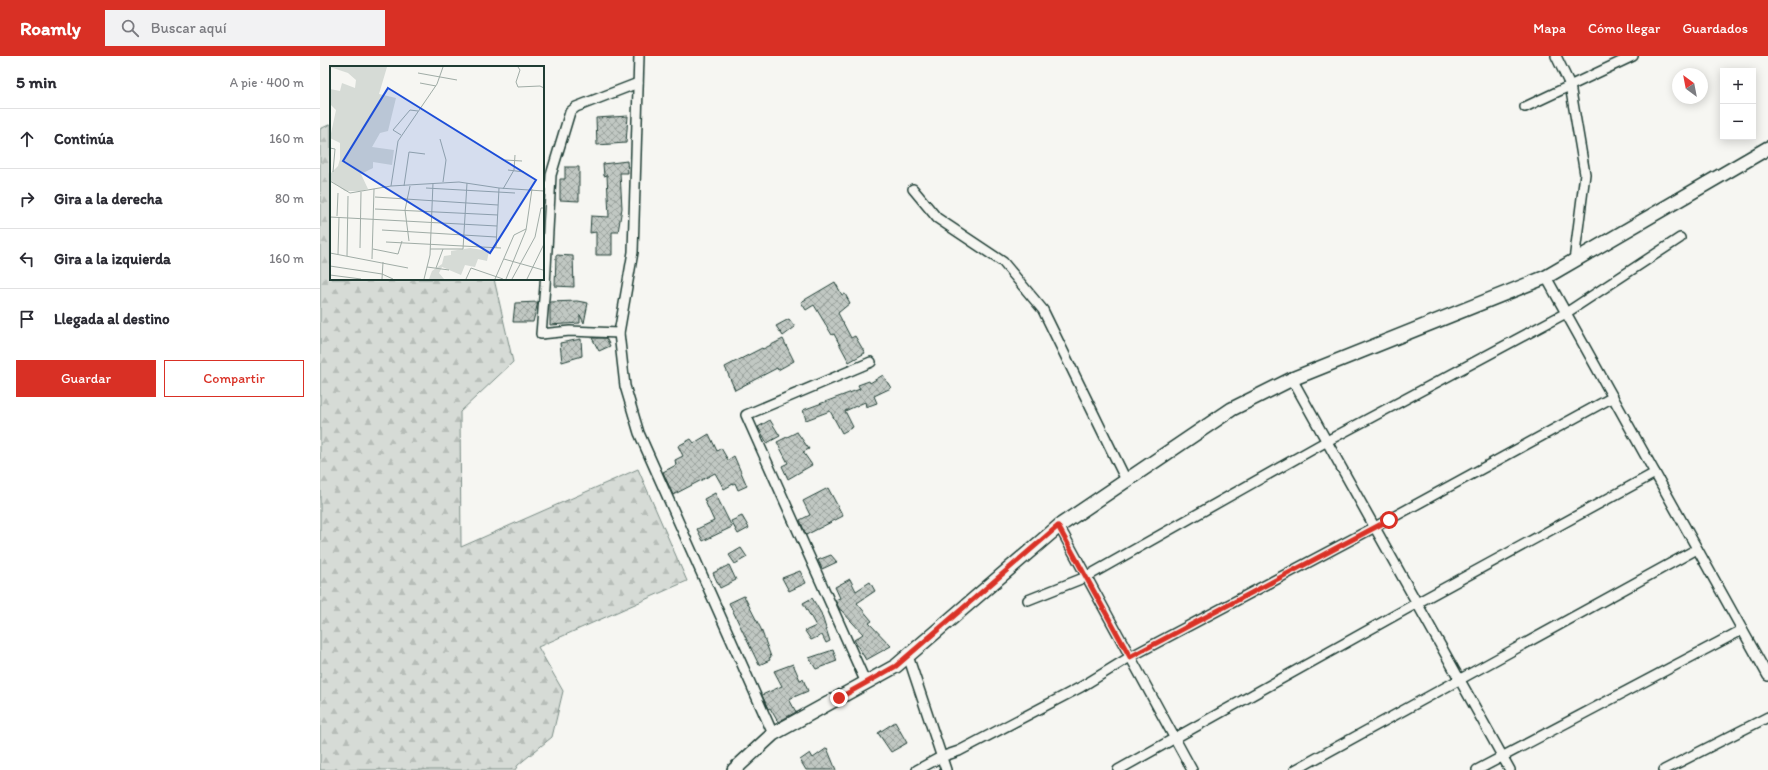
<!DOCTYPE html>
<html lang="es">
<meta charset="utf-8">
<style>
:root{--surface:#fff;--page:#f2f2f3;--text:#2b2b33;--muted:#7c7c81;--line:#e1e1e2;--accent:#d93025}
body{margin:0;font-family:Itim,sans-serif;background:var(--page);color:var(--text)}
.controls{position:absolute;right:12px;top:12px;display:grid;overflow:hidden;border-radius:0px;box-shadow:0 2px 10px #0003}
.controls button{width:36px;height:36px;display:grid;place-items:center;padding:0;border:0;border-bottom:1px solid var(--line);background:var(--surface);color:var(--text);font:20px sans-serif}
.compass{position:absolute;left:1352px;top:12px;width:36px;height:36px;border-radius:50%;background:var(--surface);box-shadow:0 2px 10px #0003;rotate:328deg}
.stop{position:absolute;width:12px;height:12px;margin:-9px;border:3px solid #d93025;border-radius:50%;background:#fff}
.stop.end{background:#d93025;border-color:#fff;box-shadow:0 1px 4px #0008}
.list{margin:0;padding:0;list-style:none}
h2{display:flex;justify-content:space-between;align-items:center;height:52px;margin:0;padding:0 16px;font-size:17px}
h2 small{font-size:13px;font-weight:400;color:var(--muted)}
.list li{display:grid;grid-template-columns:26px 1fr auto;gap:12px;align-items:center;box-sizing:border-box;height:60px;padding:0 16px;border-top:1px solid var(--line)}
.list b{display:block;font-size:15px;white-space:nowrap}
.list em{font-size:13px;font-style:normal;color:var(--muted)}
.actions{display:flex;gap:8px;padding:12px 16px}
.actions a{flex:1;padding:9px 0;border:1px solid var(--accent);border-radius:0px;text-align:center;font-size:14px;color:var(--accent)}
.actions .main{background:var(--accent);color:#fff}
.icon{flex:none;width:22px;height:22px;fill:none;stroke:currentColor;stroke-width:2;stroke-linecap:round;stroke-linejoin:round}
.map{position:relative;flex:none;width:1448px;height:714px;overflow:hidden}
header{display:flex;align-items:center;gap:24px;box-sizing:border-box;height:56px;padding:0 20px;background:var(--accent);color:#fff}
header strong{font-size:19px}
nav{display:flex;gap:22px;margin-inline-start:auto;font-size:14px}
.search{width:280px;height:36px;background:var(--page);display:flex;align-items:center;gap:10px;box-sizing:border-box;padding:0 14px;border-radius:0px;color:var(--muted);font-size:15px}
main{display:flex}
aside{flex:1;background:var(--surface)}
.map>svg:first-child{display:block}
.forest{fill:url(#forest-firs);stroke:#7a8c85}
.building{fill:url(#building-cross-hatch);stroke:#1f3d34}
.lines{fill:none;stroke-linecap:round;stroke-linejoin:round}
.street-casing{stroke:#1f3d34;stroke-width:12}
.secondary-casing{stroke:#1f3d34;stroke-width:16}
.street{stroke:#f6f6f2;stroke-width:9}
.secondary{stroke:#f6f6f2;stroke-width:13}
.route{stroke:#d93025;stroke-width:5}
.inset-road{fill:none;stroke:#a0aca6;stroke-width:1}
.view{fill:#1d4ed8;fill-opacity:0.15;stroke:#1d4ed8;stroke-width:2}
.inset-edge{fill:none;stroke:#1f3d34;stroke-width:2}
</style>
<header>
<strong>Roamly</strong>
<div class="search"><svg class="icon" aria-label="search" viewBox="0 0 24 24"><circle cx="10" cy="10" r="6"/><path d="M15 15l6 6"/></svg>Buscar aquí</div>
<nav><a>Mapa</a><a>Cómo llegar</a><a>Guardados</a></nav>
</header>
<main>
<aside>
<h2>5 min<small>A pie · 400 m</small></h2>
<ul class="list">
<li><svg class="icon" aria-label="ahead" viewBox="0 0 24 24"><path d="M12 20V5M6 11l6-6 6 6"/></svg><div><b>Continúa</b></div><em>160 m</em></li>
<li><svg class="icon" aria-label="right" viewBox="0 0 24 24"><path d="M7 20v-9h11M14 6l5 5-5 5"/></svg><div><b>Gira a la derecha</b></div><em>80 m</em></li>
<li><svg class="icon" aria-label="left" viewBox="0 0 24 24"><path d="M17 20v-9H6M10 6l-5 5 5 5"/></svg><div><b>Gira a la izquierda</b></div><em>160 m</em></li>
<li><svg class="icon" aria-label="arrive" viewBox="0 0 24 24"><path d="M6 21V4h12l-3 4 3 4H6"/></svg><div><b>Llegada al destino</b></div></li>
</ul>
<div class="actions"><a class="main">Guardar</a><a>Compartir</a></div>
</aside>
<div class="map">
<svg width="1448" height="714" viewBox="0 0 1448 714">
<defs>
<pattern id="forest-firs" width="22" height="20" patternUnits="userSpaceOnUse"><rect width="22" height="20" fill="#d6dbd6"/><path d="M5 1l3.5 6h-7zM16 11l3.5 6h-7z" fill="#b7bdb8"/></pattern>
<pattern id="building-cross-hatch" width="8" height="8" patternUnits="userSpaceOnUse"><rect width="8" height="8" fill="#c1c8c3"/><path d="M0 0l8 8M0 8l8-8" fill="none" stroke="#9ca49f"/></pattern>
</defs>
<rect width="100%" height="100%" fill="#f6f6f2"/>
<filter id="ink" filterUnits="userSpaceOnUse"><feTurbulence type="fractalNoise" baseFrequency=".025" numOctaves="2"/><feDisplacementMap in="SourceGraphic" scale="8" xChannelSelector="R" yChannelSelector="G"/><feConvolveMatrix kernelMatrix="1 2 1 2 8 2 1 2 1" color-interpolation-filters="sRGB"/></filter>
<g filter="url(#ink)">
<!-- forest -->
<path class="forest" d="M11,68V223H174L193,306L140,356L141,491L318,413L367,525L218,591L243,635L232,681L198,709L195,714H0V73Z"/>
<!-- building -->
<g class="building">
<path d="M308,60L306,87L277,89L276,62Z"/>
<path d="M307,105L308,117H300L302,152L298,176H292V199H276V176L270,177L271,160L289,161L287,119L284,120L283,108Z"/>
<path d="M245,111H259V145L240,144V123H245Z"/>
<path d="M236,199L253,200L254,231L235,230Z"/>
<path d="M515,226L522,239L525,238L530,247L518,257L531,282L535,280L545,297L529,306L514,278L512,279L494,249L486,254L481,246Z"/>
<path d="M257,245L268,247L264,267L260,259V267L230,269V246Z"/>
<path d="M218,246L213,266H193L195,247Z"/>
<path d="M469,263L475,271L463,280L456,270Z"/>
<path d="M272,282H286L290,290L279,295Z"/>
<path d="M261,283L262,300L242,306L240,287Z"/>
<path d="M463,283L474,305L458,314L457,312L415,334L405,311L442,292L443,293Z"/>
<path d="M563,319L571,332L554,340L557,347L546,351L545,346L525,355L533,371L522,377L510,355L486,364L483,354L540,333L538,329L549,325L550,327Z"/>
<path d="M450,364L460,380L447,387L438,371Z"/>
<path d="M477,376L489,393L483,396L492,409L468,423L462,410L468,407L457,386Z"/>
<path d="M389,378L397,395L401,392L408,404L414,400L427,430L418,434L415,427L404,433L395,417L353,439L343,416L356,409L355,404L363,400L358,390L371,383L374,387Z"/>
<path d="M508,432L523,460L486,479L480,464L490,459L483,445Z"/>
<path d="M395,437L412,471L383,485L377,473L394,465L384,443Z"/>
<path d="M422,460L429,472L418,478L411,465Z"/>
<path d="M421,492L427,501L415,508L409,499Z"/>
<path d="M511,499L517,506L502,513L498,504Z"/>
<path d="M409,509L416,524L400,532L393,517Z"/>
<path d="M480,515L486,527L469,535L462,522Z"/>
<path d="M530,523L536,535L550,526L555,535L537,547L552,565L549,567L571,590L546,604L534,584L543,578L521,554H520L515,544L520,542L515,531Z"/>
<path d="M424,540L441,573L451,601L449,602L450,604L439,609L409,547Z"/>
<path d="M492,542L501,557L510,585L506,587L502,579L491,584L485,575L496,570L483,547Z"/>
<path d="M513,594L517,605L496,613L489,602Z"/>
<path d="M473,608L480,624L483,623L488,635L469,643L476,656L458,666L450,652L448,653L442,639L462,630L454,615Z"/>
<path d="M575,666L587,687L571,696L558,677Z"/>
<path d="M507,692L516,714H486L480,704L490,697L493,702Z"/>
</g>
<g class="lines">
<defs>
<g id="street">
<path d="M319,0L313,196L299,277L305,330L319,377L453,678"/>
<path d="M1236,0L1250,29L1265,118L1254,205"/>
<path d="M1205,51L1313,0"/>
<path d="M593,133L617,162L683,206L723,254L806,424"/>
<path d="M1226,221L1448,620"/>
<path d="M299,277L250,275L221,278L225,230L231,119L250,56L256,51L318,27"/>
<path d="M972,323L1190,714"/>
<path d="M739,470L872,714"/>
<path d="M708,544L766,521L1007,385L1246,257L1360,182"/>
<path d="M588,600L626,714"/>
<path d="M546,627L426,359L551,306"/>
<path d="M597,714L621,701L639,695L761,631L810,601L1055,471L1293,341"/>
<path d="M798,714L1097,547L1335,417"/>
<path d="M975,714L1377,493"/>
<path d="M1157,714L1422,574"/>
<path d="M1344,714L1448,661"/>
</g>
<path id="secondary" d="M414,714L453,678L576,610L739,470L912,353L972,323L1226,221L1448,92"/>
</defs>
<!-- street casing -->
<use href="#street" class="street-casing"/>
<!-- secondary casing -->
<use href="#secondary" class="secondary-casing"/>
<!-- street -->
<use href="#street" class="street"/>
<!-- secondary -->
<use href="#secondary" class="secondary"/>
</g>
</g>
<g class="lines" filter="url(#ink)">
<!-- route -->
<path class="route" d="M519,642L576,610L738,470L810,601L1069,464"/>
</g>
<!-- overview -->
<g transform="translate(10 10)">
<rect width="214" height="214" fill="#f6f6f2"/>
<path d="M0,1H57L49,28L66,32L58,65L50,67L42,81L64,84L62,99L43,96V102L31,108L38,123L31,125H15L0,114V108L8,100L10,93V77L0,72L6,44L0,38V23L10,25L12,17L25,22L26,14L18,7ZM140,182L159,185L157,195L148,193L145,201L135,199L131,209L112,201L109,207L114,213H99L102,205L112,198L114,190L121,189V185Z" fill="#d6dbd6"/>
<path class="inset-road" d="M188,1L190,4L186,16L188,21L210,20L214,22M88,7L127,14M90,17L106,20M71,69L63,64L80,44L88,45M110,73L116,94L113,116M0,82L5,83L3,106M175,94L192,95M178,104L194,106M0,115L20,127L61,120L129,116L169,122L214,125M61,120L68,75L107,18L113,1M74,120L79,86L95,88M96,122L185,127M173,123L184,104L185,89M45,131L168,139M45,143L168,149M7,150L8,127M0,151L167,160M52,164L166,171M79,175L75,144L80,120M56,176L171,182M166,181L169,122M30,182L31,126M43,183L68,188L72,175M100,183H133L137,117M0,187L78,202M8,188L9,151M17,190L18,130M42,193L44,123M174,193L213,204M0,200L52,208L63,213M97,201L119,204M106,202L113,183M0,209L31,213M52,213L53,196M94,213L100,189L103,117M136,213L141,202L173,213M165,213L184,169L196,163M176,213L196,164L202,123M182,213L205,171L211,142H214M197,213L214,178"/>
<path class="view" d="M58,22L206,114L160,187L13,95Z"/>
<rect width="214" height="214" class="inset-edge"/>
</g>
</svg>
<div class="controls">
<button>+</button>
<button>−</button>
</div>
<svg class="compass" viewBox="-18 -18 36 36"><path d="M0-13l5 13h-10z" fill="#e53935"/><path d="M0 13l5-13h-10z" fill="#7c7c81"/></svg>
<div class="stop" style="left:1069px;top:464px"></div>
<div class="stop end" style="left:519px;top:642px"></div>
</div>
</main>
